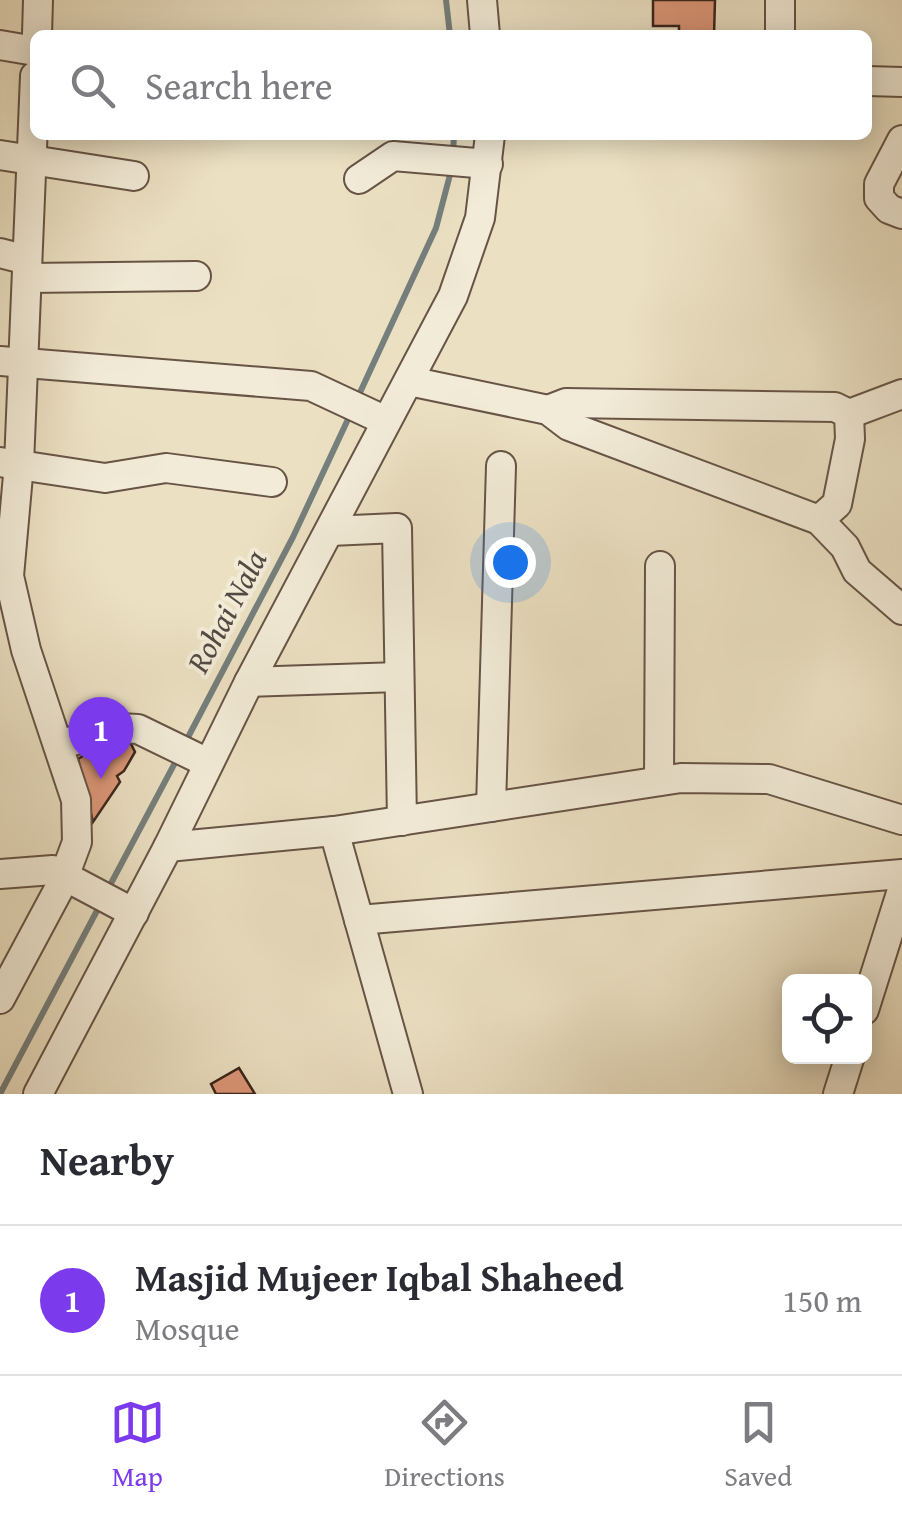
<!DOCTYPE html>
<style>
:root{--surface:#fff;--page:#f7f7f7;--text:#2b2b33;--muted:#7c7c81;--line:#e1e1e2;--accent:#7c3aed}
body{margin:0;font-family:"Gentium Book Plus",serif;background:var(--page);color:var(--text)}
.controls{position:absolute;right:30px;bottom:30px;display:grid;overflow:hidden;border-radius:15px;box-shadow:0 5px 25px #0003}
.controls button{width:90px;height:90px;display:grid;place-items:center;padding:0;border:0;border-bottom:2px solid var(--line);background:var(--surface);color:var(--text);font:50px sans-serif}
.you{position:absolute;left:510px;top:562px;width:35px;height:35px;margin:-25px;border:8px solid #fff;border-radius:50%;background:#1a73e8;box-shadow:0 0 0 15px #1a73e833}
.badge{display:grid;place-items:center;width:65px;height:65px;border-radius:50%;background:var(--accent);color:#fff;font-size:32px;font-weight:700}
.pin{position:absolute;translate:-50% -82px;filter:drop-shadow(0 2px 5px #0008)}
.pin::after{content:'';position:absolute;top:52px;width:35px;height:30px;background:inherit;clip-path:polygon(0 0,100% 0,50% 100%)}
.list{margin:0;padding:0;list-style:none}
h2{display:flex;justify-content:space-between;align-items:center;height:130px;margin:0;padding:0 40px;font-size:42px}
h2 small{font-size:32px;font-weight:400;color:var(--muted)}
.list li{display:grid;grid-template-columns:65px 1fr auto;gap:30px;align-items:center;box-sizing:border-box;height:150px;padding:0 40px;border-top:2px solid var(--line)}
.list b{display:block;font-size:38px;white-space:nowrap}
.list p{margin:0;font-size:32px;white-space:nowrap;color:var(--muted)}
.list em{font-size:32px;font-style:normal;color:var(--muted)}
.icon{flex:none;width:55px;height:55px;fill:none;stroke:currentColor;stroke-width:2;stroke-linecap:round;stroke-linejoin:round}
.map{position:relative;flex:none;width:902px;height:1094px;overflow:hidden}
.search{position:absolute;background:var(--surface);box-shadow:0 5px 25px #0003;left:30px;right:30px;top:30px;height:110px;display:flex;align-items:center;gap:25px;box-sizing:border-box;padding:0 35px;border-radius:15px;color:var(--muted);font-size:38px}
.sheet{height:280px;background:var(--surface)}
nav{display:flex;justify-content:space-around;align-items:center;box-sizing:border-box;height:140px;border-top:2px solid var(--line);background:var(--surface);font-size:28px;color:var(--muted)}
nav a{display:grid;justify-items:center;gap:5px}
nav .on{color:var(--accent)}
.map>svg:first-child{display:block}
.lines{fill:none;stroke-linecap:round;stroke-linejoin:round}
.stream{stroke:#757f7c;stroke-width:6}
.building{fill:#dc9778;stroke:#3b251c;stroke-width:2.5}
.minor-casing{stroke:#675446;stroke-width:32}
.minor{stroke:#f2ebd7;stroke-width:28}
.labels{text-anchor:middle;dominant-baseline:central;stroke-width:8;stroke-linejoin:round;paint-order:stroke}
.water-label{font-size:32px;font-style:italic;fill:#534a44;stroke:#f2ebd7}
</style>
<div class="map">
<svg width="902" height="1094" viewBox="0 0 902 1094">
<rect width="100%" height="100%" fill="#ebe0c2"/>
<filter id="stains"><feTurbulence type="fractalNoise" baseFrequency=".002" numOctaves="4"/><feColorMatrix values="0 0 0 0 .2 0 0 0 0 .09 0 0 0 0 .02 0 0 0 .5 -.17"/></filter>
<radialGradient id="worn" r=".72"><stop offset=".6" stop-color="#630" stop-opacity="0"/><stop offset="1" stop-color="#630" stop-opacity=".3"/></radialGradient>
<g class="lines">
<!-- stream -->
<g class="stream">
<path d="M446,0L450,35"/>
<path d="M453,154L454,135"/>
<path d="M357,399L436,228L451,171"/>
<path d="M185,743L293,537L350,415"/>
<path d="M108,889L177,759"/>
<path d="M0,1094L100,905"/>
</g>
</g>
<!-- building -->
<g class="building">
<path d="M653,0H715L714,35H679V26H653Z"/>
<path d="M128,738L135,752L124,771L117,776L120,782L93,822L78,759L109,740Z"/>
<path d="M239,1068L255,1094H216L211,1084Z"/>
</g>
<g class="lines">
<defs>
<g id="minor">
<path d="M482,0L485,35"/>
<path d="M37,35L38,0"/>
<path d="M780,35V0"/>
<path d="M0,45L35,51"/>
<path d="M867,81L902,82"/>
<path d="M902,140L879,184V198L889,209L902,214"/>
<path d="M0,155L134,176"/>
<path d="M359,179L393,156L488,164"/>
<path d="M0,253L27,260"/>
<path d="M28,278L196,276"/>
<path d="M0,361L311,386L386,421"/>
<path d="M409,381L548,410L569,426L819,520L845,547L857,571L902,610"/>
<path d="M548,410L566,403L835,407L849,414L850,439L837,504L819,520"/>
<path d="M849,414L902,394"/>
<path d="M0,462L105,478L166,468L272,482"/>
<path d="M330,531L397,528L402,821"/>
<path d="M249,682L399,677"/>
<path d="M58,745L119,728L138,729L208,763"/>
<path d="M659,781L660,566"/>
<path d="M491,807L501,466"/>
<path d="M334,831L408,1094"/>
<path d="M168,847L334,831L681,778L769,779L902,820"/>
<path d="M0,874L53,870L134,913"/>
<path d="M359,920L902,874"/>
<path d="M0,999L61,885L77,842L76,800L26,650L9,576L19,464L35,76"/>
<path d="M864,1010L902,890"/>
<path d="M38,1094L168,847L249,682L453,296L480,218L490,135"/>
<path d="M838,1094L850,1056"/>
</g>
</defs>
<!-- minor casing -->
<use href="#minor" class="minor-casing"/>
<!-- minor -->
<use href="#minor" class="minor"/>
</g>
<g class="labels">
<!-- water labels -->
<g class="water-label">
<text transform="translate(226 611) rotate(-62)">Rohai Nala</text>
</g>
</g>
<rect width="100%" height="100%" filter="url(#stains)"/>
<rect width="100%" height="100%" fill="url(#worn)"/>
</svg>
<div class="controls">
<button><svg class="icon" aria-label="locate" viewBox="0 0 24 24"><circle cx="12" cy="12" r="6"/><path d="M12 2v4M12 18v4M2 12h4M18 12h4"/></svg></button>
</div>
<div class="you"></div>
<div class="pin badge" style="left:101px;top:779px">1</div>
<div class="search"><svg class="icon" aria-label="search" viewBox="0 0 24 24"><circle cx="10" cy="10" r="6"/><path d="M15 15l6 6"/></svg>Search here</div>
</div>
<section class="sheet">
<h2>Nearby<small></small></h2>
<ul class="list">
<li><span class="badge">1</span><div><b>Masjid Mujeer Iqbal Shaheed</b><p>Mosque</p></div><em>150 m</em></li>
</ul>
</section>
<nav>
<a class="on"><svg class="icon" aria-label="map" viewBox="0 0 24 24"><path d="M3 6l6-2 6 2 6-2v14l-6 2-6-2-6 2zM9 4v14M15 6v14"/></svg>Map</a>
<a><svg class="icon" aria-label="directions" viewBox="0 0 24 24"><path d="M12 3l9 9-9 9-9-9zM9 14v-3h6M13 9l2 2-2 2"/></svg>Directions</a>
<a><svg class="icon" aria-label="saved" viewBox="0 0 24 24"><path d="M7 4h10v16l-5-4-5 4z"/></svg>Saved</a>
</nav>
